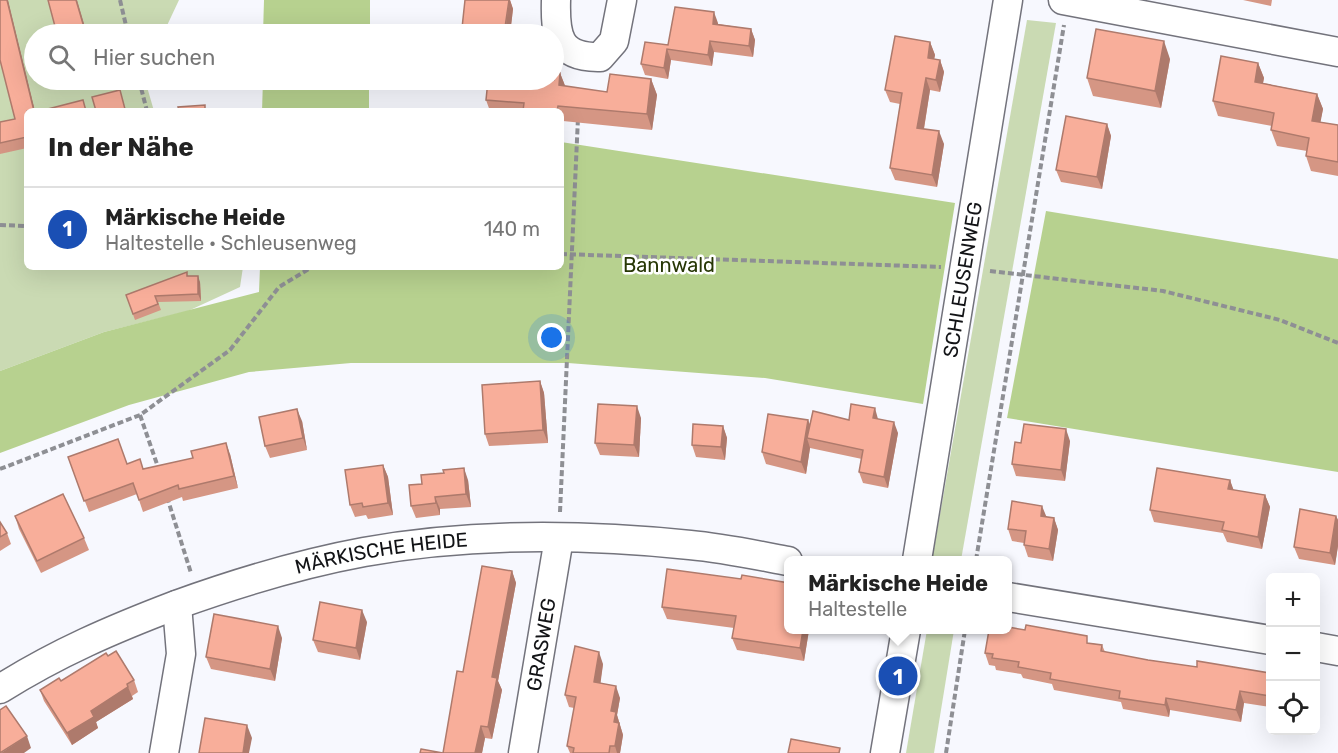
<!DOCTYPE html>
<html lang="de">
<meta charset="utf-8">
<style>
:root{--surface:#fff;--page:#f6f6f6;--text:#222;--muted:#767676;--line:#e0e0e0;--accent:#0f766e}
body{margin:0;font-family:Rubik,sans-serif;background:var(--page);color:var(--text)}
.controls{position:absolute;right:18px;bottom:18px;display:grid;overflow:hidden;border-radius:9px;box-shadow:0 6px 24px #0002}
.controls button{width:54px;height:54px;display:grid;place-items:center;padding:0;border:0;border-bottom:2px solid var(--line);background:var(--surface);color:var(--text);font:30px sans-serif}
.you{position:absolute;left:552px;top:338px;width:21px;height:21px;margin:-15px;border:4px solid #fff;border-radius:50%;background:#1a73e8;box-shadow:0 0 0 9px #1a73e833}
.badge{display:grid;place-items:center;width:39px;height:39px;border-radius:50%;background:var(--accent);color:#fff;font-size:20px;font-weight:700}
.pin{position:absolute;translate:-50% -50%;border:3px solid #fff;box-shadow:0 2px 6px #0006}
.popup{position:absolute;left:784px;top:556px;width:228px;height:78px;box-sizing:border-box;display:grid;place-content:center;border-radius:9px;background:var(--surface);filter:drop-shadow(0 2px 4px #0005);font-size:20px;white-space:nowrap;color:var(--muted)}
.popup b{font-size:22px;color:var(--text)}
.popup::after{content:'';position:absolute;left:50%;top:100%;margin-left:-12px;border:12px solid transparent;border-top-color:var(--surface)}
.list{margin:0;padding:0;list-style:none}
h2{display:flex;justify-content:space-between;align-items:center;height:78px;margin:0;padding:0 24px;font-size:26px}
h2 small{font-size:20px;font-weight:400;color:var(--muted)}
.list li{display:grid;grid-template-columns:39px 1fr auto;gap:18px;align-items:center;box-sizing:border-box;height:84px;padding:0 24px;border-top:2px solid var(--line)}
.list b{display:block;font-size:22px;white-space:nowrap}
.list p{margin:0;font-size:20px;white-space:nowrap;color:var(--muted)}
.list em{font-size:20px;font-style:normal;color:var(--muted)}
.icon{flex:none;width:33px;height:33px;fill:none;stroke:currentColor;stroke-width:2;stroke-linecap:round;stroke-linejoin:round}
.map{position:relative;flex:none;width:1338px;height:753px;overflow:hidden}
.search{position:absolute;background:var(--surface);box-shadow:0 6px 24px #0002;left:24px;top:24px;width:540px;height:66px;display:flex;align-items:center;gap:15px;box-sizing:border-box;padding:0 21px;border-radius:33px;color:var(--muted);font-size:22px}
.panel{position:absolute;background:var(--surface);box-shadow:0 6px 24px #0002;left:24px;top:108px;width:540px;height:162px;border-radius:9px}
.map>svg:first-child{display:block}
.green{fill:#cadab3}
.forest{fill:#b7d18f}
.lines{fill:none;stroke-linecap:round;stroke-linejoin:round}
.street-casing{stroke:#73737c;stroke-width:31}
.path{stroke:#8e8f94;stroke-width:4;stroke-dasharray:6 3;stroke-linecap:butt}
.street{stroke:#fff;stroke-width:28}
.wall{fill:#d59684}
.shaded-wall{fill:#ae7a6c}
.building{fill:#f8ae9a;stroke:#ae7a6c;stroke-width:1.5}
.labels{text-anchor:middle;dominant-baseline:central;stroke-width:5;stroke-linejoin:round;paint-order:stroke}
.park-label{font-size:20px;fill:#273705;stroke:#fff}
.street-label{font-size:20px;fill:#121316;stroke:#fff}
</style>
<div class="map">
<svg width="1338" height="753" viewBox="0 0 1338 753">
<rect width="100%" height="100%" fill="#f7f8fe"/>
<!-- green -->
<g class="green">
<path d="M0,0H179L163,34H34V80H145L154,111H27V267H243L240,287L188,311L104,332L0,371Z"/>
<path d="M1027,20L1056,23L961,560H932Z"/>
<path d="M927,630H954L934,753H906Z"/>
</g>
<!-- forest -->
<g class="forest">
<path d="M264,0H370V34H263Z"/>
<path d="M263,80H369V111H262Z"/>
<path d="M561,142L955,203L923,404L765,378L568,363H351L249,372L129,405L0,453V371L104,332L259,292L260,267H561Z"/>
<path d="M1046,211L1338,259V472L1007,418Z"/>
</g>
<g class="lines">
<defs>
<g id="street">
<path d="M556,0C555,35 558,58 600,57L614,41L622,0"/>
<path d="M1063,0L1338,52"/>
<path id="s1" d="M917,560L1008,0"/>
<path d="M1008,597L1270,640"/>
<path d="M1316,647L1338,651"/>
<path id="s2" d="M0,689C57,653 113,629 176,605C237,583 299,564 364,552C469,533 583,534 690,545C723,548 756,555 788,561"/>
<path d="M164,753L181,654L177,605"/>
<path id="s3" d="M523,753L559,538"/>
<path d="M885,753L906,630"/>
</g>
</defs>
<!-- street casing -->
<use href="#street" class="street-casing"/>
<!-- path -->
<g class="path">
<path d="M120,0L128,34"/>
<path d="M139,80L147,111"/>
<path d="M0,225L27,226"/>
<path d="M561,254L941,267"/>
<path d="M990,271L1163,291L1280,320L1338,343"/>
<path d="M140,415L159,470"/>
<path d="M0,469L140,415L230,350L279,287L312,267"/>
<path d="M167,497L191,573"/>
<path d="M560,512L578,118"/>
<path d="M976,560L1064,25"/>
<path d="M946,753L965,630"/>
</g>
<!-- street -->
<use href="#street" class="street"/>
</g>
<!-- wall -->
<g class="wall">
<path d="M0,0H8V2L27,111V148L0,154V122L15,119Z"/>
<path d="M465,0H510L513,9L510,34H464L462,28Z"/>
<path d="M1243,0H1272L1271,6Z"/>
<path d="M718,23V24L751,29L755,40L753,57L714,52L712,66L671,60L668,79L645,75L641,64L668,45Z"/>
<path d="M930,42L935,55L934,59L940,60L944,72L940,92L930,90L924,129L944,144L937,187L895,180L890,168L900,104L890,102L885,90Z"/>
<path d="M1170,59L1161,108L1093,96L1087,78Z"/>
<path d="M1258,63L1264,78L1263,83L1317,94L1323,109L1320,122L1338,125V176L1311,171L1306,156L1307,151L1277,146L1271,130L1272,126L1218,116L1213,101Z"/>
<path d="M560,73L565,86L607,92L651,79L657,95L652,130L563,121L562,135H561V111H490L486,100Z"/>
<path d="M1107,124L1111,136L1102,189L1061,182L1056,170Z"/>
<path d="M188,276L200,282L201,301L158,302L161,310L135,320L126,295Z"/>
<path d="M540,381L544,393L548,443L489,446L485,434Z"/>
<path d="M641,418L639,457L600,455L595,443Z"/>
<path d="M878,419L898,433L888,488L863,483L859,472L862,459L810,448L806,474L766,464L762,452L808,420L810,425L849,420Z"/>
<path d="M302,421L307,450L270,458L265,446Z"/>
<path d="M723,426L727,438L725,460L696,457L692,445Z"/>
<path d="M1070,441L1065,481L1016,476L1012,464L1021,443Z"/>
<path d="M230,454L238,488L183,501L182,497L143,512L137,494L89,512L68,457L127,464L143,469Z"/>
<path d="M383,465L388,477L393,515L368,519L366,515L355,517L350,505Z"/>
<path d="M468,480L471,507L440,509V515L416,518L411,506Z"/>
<path d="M1230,480L1233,490L1265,495L1270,507L1262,549L1227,542L1223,533L1154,522L1150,510Z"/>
<path d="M15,516L84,538L89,550L41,573L19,529Z"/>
<path d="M1336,516L1338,520V546L1335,565L1299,559L1294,547Z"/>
<path d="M1046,517L1054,518L1058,530L1053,561L1028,557L1024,545V543L1012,541L1008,529Z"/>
<path d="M0,522L7,533L11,544L0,551Z"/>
<path d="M512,571L516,583L498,681L502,690L492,739L485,738L482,753H443L463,672Z"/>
<path d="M741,579L809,630L804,661L737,650L732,638L734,628L667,619L662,607Z"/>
<path d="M367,622L360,660L318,652L313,640Z"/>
<path d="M282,638L275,681L211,669L206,657Z"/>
<path d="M1090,643L1102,645L1105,652L1148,660L1197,667L1270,673V668V707L1244,703L1241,722L1170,710L1169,717L1123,709L1121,702L1054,690L1052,684L1023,678L1021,674L996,670L995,666L989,665L985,653Z"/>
<path d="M108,656L134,680L138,692L132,696L133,699L96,722L98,728L72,745L44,701L40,690L61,681Z"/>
<path d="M603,664L600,683L620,698L617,715L623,735L620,753H570L567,746L574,708L569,707L565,695Z"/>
</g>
<!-- shaded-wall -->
<g class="shaded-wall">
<path d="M7,0H8L35,111H34Z"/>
<path d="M76,0H77L87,34H86Z"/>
<path d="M509,0H510L513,9L510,34H505Z"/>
<path d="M714,12L718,23L717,34L713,24Z"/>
<path d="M751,29L755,40L753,57L749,46Z"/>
<path d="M710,41L714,52L712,66L708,55Z"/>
<path d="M1164,41L1170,59L1161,108L1155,91Z"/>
<path d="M930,42L935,55L932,70L928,58Z"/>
<path d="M667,49L671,60L668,79L664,68Z"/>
<path d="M940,60L944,72L940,92L936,80Z"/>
<path d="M1258,63L1264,78L1260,97L1255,82Z"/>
<path d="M560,73L566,88L559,85Z"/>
<path d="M926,78L930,90L922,140L917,128Z"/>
<path d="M651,79L657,95L652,130L647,114Z"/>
<path d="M1317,94L1323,109L1318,136L1312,121Z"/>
<path d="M561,115L563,121L562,135L561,132Z"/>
<path d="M1107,124L1111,136L1102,189L1097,177Z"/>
<path d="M939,131L944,144L937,187L932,175Z"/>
<path d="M198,276L200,282L201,301L198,294Z"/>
<path d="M540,381L544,393L548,443L543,430Z"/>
<path d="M637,406L641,418L639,457L634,445Z"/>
<path d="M875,408L878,419L877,429L873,418Z"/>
<path d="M297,409L302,421L307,450L303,438Z"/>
<path d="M808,420L813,433L807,438L810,448L806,474L801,462Z"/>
<path d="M894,422L898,433L888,488L884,477Z"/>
<path d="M723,426L727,438L725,460L721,447Z"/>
<path d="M1066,429L1070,441L1065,481L1061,470Z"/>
<path d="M226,443L230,454L238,488L234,476Z"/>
<path d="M383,465L388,477L393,515L388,503Z"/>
<path d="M464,468L468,480L471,507L466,494Z"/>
<path d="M1230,480L1234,491L1228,489Z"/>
<path d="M1265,495L1270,507L1262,549L1258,537Z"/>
<path d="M435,497L440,509V515L436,503Z"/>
<path d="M1042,506L1047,518L1041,516Z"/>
<path d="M1336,516L1338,520V546L1335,565L1330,553Z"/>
<path d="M1054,518L1058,530L1053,561L1049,549Z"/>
<path d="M512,571L516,583L498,681L502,690L492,739L488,727L492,677Z"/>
<path d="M362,610L367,622L360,660L356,648Z"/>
<path d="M278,626L282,638L275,681L270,669Z"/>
<path d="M803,630H809L804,661L800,648Z"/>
<path d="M599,652L603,664L599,695L594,682Z"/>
<path d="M616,686L620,698L617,715L623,735L620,753H617L615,746L611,711Z"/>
<path d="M128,687L133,699L96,722L98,728L72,745L67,733L91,711Z"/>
<path d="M1240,691L1244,703L1241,722L1236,710Z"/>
<path d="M1166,698L1170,710L1169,717L1165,705Z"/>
<path d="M247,725L252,738L249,753H243Z"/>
<path d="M481,726L485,738L482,753H475Z"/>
<path d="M27,736L31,748L24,753H1Z"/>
</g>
<!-- building -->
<g class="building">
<path d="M0,0H7L34,111H27V137L0,143V122L15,119L0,60Z"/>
<path d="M48,0H76L86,34H57Z"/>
<path d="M465,0H509L504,34L462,28Z"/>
<path d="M675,7L714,12L713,24L751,29L749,46L710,41L708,55L667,49L664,68L641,64L645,42L668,45Z"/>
<path d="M1096,29L1164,41L1155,91L1087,78Z"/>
<path d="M895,36L930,42L928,58L940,60L936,80L926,78L917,128L939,131L932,175L890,168L902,93L885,90Z"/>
<path d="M1221,56L1258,63L1255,82L1317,94L1312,121L1338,125V162L1306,156L1309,138L1271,130L1274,113L1213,101Z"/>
<path d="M554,72L560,73L559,85L607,92L610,74L651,79L647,114L558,106L557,111H523L524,103L486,100L488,80H554Z"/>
<path d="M120,90L125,109L119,111H96L92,97Z"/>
<path d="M83,100L86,111H40Z"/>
<path d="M205,105V111H179L178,107Z"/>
<path d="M1066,116L1107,124L1097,177L1056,170Z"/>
<path d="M187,272V276H198V294L155,296L158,304L133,314L126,295Z"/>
<path d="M540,381L543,430L485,434L482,385Z"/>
<path d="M598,404L637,406L634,445L595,443Z"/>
<path d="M851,404L875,408L873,418L894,422L884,477L859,472L863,450L807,438L813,411L849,420Z"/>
<path d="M297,409L303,438L265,446L259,417Z"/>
<path d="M768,414L808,420L801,462L762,452Z"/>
<path d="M693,424L723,426L721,447L692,445Z"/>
<path d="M1024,424L1066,429L1061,470L1012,464L1015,442L1021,443Z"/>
<path d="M118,439L127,464L140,459L143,469L193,458L191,451L226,443L234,476L179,489L178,485L139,500L133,483L84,501L68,457Z"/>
<path d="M383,465L388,503L363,507L362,503L350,505L345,470Z"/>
<path d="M464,468L466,494L435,497L436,503L411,506L409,485L422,484L421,475L444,473L443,470Z"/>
<path d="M1157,468L1230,480L1228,489L1265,495L1258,537L1222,530L1224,522L1150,510Z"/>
<path d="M63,494L84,538L37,561L15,516Z"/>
<path d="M1012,501L1042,506L1041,516L1054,518L1049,549L1024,545L1026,531L1008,529Z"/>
<path d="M1300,509L1336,516L1330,553L1294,547Z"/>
<path d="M0,522L7,533L0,537Z"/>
<path d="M482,566L512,571L492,677L497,678L488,727L481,726L475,753H443L457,671L463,672Z"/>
<path d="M667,569L741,579L742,575L789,583V630H803L800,648L732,638L736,616L662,607Z"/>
<path d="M320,602L362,610L356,648L313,640Z"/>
<path d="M214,614L278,626L270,669L206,657Z"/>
<path d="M1026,625L1087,636V643L1102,645L1101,651L1148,660L1197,667V661L1270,673V668V696L1240,691L1236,710L1166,698L1165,705L1119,698L1120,691L1050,679L1051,673L1018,667L1019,662L992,658L993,654L985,653L989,630H1008V627L1025,630Z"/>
<path d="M575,646L599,652L594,682L616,686L611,711L616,712L614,722L619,723L615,746H610L609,753H573L574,748L567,746L576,697L565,695Z"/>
<path d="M116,651L134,680L127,684L128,687L91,711L94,717L67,733L40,690L59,678L61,681L106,653L108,656Z"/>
<path d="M6,706L27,736L0,753V710Z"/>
<path d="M205,718L247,725L243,753H199Z"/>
<path d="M791,739L840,748L839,753H788Z"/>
<path d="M421,749L443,753H420Z"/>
</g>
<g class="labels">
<!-- park labels -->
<g class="park-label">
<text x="669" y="265">Bannwald</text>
</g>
<!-- street labels -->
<g class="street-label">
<text stroke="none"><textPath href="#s1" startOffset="284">SCHLEUSENWEG</textPath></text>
<text stroke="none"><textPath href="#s2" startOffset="408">MÄRKISCHE HEIDE</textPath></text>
<text stroke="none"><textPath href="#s3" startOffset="110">GRASWEG</textPath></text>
</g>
</g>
</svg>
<div class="controls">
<button>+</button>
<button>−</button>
<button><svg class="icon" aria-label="locate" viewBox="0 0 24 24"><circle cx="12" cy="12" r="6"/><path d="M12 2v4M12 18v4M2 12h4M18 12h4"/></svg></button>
</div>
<div class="you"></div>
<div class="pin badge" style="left:898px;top:676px;background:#1a4fb4">1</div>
<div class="popup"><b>Märkische Heide</b>Haltestelle</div>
<div class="search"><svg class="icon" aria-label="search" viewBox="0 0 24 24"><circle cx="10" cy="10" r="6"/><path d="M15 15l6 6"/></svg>Hier suchen</div>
<section class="panel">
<h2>In der Nähe<small></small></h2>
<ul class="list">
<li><span class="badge" style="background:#1a4fb4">1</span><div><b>Märkische Heide</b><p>Haltestelle · Schleusenweg</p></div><em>140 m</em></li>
</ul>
</section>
</div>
